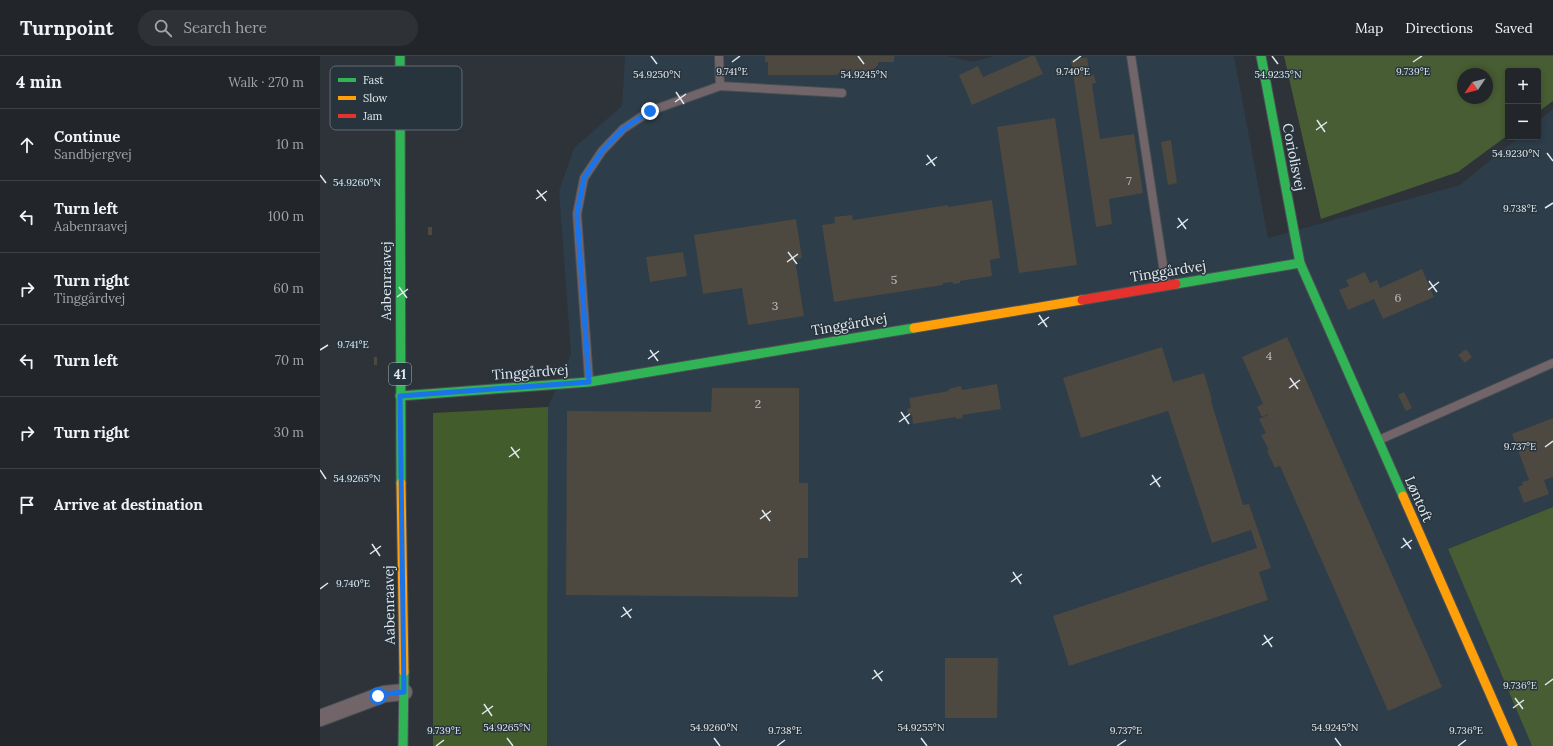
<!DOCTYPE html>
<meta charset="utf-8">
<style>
:root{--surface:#22262a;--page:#2e3236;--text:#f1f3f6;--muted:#a2a5a8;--line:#3f4347}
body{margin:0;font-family:Lora,serif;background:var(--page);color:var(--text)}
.controls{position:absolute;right:12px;top:12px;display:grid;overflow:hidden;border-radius:4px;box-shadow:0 2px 6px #0003}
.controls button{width:36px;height:36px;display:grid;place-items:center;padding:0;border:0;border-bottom:1px solid var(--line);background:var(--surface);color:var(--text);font:20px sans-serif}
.compass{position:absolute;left:1137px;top:12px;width:36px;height:36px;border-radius:50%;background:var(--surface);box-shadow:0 2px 6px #0003;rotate:235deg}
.stop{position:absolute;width:12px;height:12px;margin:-9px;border:3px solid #1a73e8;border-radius:50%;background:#fff}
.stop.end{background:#1a73e8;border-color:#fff;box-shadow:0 1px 4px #0008}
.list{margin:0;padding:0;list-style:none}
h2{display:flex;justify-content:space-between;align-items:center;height:52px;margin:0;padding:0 16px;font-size:17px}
h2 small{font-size:13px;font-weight:400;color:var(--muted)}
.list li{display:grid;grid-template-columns:26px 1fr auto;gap:12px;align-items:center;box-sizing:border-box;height:72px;padding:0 16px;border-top:1px solid var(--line)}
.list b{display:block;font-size:15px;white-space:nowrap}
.list p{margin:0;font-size:13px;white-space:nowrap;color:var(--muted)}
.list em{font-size:13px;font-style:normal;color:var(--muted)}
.icon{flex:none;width:22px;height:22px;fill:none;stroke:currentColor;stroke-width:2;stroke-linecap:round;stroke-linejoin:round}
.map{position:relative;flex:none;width:1233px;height:690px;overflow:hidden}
header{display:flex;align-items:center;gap:24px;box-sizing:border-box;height:56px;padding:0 20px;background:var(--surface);border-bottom:1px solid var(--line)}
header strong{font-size:19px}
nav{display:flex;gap:22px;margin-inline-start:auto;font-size:14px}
.search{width:280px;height:36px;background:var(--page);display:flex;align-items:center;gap:10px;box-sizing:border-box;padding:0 14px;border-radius:22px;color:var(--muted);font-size:15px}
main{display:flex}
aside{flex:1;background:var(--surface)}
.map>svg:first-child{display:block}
.built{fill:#2d3d49}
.green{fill:#485d33;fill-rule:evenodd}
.forest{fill:#435c2c}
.building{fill:#4d4840}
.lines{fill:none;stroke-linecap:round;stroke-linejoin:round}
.lane-casing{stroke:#4b5054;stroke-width:10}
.street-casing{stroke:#4b5054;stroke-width:18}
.fast-casing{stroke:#4b5054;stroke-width:11}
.slow-casing{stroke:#4b5054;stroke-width:11}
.jam-casing{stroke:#4b5054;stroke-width:11}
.lane{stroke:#71656a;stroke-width:8}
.street{stroke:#71656a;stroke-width:16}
.fast{stroke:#30b455;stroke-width:9}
.slow{stroke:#ff9f0a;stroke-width:9}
.jam{stroke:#e5322d;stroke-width:9}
.route{stroke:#1a73e8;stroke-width:5}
.ticks{fill:none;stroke:#e1e9ee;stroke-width:1.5}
.labels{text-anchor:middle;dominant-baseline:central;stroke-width:3;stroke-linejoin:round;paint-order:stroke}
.number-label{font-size:12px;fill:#bcc1c2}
.shield{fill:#28343d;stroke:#aab3b9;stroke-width:1}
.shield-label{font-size:13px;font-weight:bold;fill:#e1e9ee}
.street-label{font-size:14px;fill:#e1e9ee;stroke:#28343d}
.key{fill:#28343d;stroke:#606a72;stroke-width:1}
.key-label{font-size:11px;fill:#e1e9ee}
.ticks-label{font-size:10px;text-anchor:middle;fill:#e1e9ee;stroke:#28343d;stroke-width:3;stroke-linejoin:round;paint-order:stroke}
</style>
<header>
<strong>Turnpoint</strong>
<div class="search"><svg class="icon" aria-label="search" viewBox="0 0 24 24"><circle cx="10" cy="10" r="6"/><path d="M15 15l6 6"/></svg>Search here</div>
<nav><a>Map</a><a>Directions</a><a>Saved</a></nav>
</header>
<main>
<aside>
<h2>4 min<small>Walk · 270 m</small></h2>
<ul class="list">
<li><svg class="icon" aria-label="ahead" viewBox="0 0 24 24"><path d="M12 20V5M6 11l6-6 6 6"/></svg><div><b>Continue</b><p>Sandbjergvej</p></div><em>10 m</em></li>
<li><svg class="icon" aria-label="left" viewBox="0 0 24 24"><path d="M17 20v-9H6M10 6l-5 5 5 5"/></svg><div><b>Turn left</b><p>Aabenraavej</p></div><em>100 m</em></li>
<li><svg class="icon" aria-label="right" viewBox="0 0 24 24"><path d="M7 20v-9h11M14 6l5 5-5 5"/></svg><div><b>Turn right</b><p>Tinggårdvej</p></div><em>60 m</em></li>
<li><svg class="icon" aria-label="left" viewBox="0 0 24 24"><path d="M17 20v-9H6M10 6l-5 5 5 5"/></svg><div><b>Turn left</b></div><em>70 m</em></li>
<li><svg class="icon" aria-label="right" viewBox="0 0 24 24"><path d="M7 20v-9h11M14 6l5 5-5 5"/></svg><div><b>Turn right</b></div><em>30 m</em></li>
<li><svg class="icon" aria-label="arrive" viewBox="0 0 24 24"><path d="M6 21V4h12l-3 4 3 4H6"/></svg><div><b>Arrive at destination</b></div></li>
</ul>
</aside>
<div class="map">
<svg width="1233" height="690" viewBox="0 0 1233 690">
<rect width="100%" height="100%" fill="#2d3338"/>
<!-- built -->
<path class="built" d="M305,0H627L653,6L674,0H914L948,182L1140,129L1199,81H1218V65L1233,53V451L1128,493L1212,690H227L228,351L251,298L239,135L254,92L302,50Z"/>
<!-- green -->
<g class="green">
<path d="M964,0H1233V45L1218,56V15H1188V79L1138,116L1001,163ZM1143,18H1167V42H1143Z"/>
<path d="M1233,451V690H1212L1128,493Z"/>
</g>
<!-- forest -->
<path class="forest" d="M228,351L227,690H113V357Z"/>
<!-- building -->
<g class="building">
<path d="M445,0H574V6H558V9L545,21L538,13L530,21L523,13L517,19H448V6H445Z"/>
<path d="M711,0H715L723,18L652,49L639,19L658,10L663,21Z"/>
<path d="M767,1L770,20L774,19L776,27L772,28L780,83L814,78L823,137L789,143L792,168L776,171L751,4Z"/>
<path d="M735,62L757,209L699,217L677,71Z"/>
<path d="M851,84L857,127L848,129L841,86Z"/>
<path d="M672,144L680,202L670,204L672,220L640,225V227L633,228V226L623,227V229L514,246L502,169L515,167L514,161L532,159L533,164L628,149V151Z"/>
<path d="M476,163L482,202L475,203L484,260L428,269L422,232L383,238L374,179Z"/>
<rect x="108" y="171" width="4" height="8"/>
<path d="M363,196L367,220L330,226L326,201Z"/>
<path d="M1102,213L1114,241L1063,263L1054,243L1028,254L1019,234L1029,230L1026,224L1045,216L1050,227L1057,224L1060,232Z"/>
<path d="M967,281L1122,631L1068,655L960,410L955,412L947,395L949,394L941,379L946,377L939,363L948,359V358L942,361L937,351L943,348L922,301Z"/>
<path d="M842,291L853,326L884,317L892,344L891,345L923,449L929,448L951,512L939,516L948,544L749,610L733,560L937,492L931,474L892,487L848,355L761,382L743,322Z"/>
<path d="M1146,293L1152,301L1145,307L1138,299Z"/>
<rect x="54" y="301" width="3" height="8"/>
<path d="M677,328L681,353L642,359L643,362L636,363V361L593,368L592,358L588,359L587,353L591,352L589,342L629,335L628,333L641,330L642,334Z"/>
<path d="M392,332H479V427H488V502H478V541L246,539L247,355L391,356Z"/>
<path d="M1084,336L1092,352L1086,355L1078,339Z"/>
<path d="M1233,362V421L1224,424L1229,438L1204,447L1198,431L1203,429L1202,426L1209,424L1192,378Z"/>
<path d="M625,602H678L677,662H625Z"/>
</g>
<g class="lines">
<defs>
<g id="lane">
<path d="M399,0L400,30"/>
<path d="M811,0L846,229"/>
<path d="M269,324L257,158L264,122L282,95L303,73L330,55L400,30L522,37"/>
<path d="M1059,384L1233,307"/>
</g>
<path id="street" d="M0,662L64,638L84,636"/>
<g id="fast">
<path d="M80,0L81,427"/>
<path d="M941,0L980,207L1083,440"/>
<path d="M856,228L980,207"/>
<path d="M80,340L269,326L594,272"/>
<path d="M83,690L84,616"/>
</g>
<g id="slow">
<path d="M594,272L762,244"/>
<path d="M81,427L84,616"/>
<path d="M1083,440L1193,690"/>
</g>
<path id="jam" d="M762,244L856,228"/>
</defs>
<!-- lane casing -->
<use href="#lane" class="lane-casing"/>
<!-- street casing -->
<use href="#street" class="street-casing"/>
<!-- fast casing -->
<use href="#fast" class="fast-casing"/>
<!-- slow casing -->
<use href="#slow" class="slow-casing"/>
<!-- jam casing -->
<use href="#jam" class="jam-casing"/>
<!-- lane -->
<use href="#lane" class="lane"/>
<!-- street -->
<use href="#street" class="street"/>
<!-- fast -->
<use href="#fast" class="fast"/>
<!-- slow -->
<use href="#slow" class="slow"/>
<!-- jam -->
<use href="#jam" class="jam"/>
</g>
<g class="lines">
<!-- route -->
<path class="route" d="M58,640L64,638L84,636L80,340L269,326L257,158L264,122L282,95L303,73L330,55"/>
</g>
<!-- ticks -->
<path class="ticks" d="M331,0L337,8M538,0L544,8M952,0L958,8M412,6L420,0M753,6L761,0M1093,6L1102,0M356,36L364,48M355,46L366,38M997,64L1005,76M996,74L1007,66M1227,97L1233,105M607,99L615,110M606,109L617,101M0,119L6,127M217,134L226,145M216,143L227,135M1225,152L1233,147M858,162L866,173M857,172L868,163M468,196L477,208M467,206L478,198M1109,225L1117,236M79,231L87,242M1108,234L1119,226M77,241L88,233M719,259L727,271M718,269L729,261M0,294L8,289M330,294L338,305M328,303L339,295M970,322L978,333M969,332L980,324M581,356L589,368M579,366L590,358M191,391L199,402M1225,391L1233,385M189,401L200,393M0,414L6,423M832,419L840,431M830,429L841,421M442,454L450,465M440,463L451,455M1083,482L1091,493M52,488L60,500M1081,492L1092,484M50,498L61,490M693,516L701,528M691,526L702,518M0,533L8,527M303,551L311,562M301,561L312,553M944,579L952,591M942,589L953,581M554,614L562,625M552,623L563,615M1225,629L1233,623M1195,642L1203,653M164,648L172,660M1193,652L1204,644M162,658L173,650M187,682L193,690M394,682L400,690M601,682L607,690M1015,682L1021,690M116,690L124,684M457,690L465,684M797,690L806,684M1138,690L1146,684"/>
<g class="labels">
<!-- number labels -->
<g class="number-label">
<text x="809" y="124">7</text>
<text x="574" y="223">5</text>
<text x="1078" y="241">6</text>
<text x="455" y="249">3</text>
<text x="949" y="299">4</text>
<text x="438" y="347">2</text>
</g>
<!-- shield labels -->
<rect class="shield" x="69" y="307" width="22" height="22" rx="3"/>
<g class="shield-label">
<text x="80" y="318">41</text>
</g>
<!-- street labels -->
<g class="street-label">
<text transform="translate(974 101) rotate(79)">Coriolisvej</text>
<text transform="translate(848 215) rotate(-9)">Tinggårdvej</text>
<text transform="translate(66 225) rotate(-90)">Aabenraavej</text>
<text transform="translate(529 268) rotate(-10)">Tinggårdvej</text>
<text transform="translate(210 316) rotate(-4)">Tinggårdvej</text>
<text transform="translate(1099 443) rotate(66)">Løntoft</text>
<text transform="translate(69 549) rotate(-91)">Aabenraavej</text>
</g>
</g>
<!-- legend -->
<rect x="10" y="10" width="132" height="64" rx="6" class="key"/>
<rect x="18" y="22" width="18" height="4" fill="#30b455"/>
<rect x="18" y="40" width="18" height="4" fill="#ff9f0a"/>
<rect x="18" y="58" width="18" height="4" fill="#e5322d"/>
<g class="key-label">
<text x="43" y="28">Fast</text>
<text x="43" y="46">Slow</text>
<text x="43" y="64">Jam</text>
</g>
<g class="ticks-label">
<text x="412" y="19">9.741°E</text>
<text x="753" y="19">9.740°E</text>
<text x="1093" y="19">9.739°E</text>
<text x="337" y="22">54.9250°N</text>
<text x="544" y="22">54.9245°N</text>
<text x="958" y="22">54.9235°N</text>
<text x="1196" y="101">54.9230°N</text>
<text x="37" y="130">54.9260°N</text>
<text x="1200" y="156">9.738°E</text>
<text x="33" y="292">9.741°E</text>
<text x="1200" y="394">9.737°E</text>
<text x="37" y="426">54.9265°N</text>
<text x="33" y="531">9.740°E</text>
<text x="1200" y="633">9.736°E</text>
<text x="187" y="675">54.9265°N</text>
<text x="394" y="675">54.9260°N</text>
<text x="601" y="675">54.9255°N</text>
<text x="1015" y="675">54.9245°N</text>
<text x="124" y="678">9.739°E</text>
<text x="465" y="678">9.738°E</text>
<text x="806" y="678">9.737°E</text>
<text x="1146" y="678">9.736°E</text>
</g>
</svg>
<div class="controls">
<button>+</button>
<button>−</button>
</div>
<svg class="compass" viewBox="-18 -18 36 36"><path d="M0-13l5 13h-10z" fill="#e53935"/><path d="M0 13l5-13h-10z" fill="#a2a5a8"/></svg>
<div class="stop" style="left:58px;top:640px"></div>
<div class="stop end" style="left:330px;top:55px"></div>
</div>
</main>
